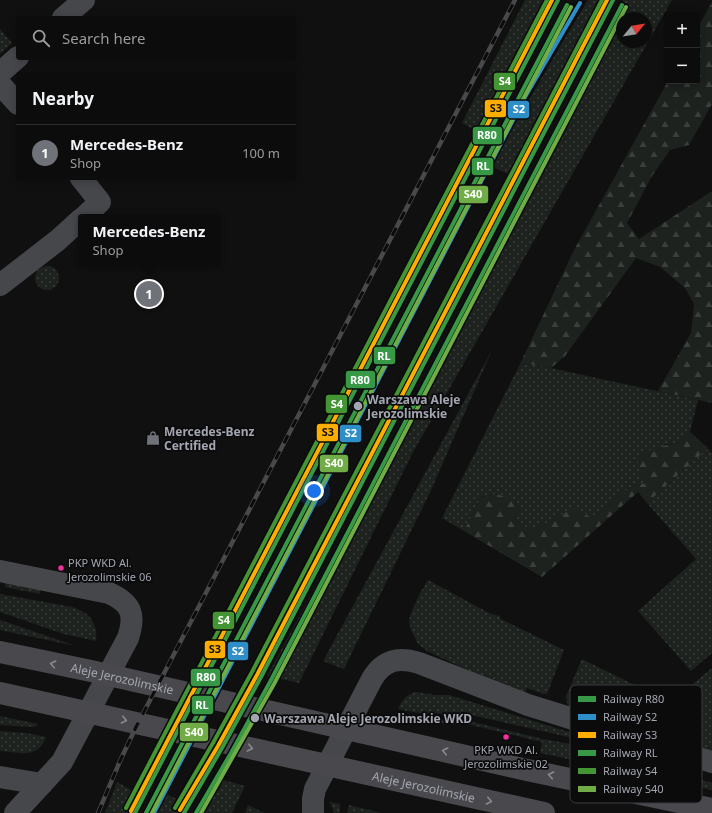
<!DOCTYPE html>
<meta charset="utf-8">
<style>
:root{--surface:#0c0c0d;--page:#1a1a1b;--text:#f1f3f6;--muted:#9a9b9d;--line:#2c2c2e;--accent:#707279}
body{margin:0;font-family:"Noto Sans",sans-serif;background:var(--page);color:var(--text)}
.controls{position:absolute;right:12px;top:12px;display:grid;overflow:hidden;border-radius:4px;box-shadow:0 2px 10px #0003}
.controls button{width:36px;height:36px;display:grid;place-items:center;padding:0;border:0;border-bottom:1px solid var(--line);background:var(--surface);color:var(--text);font:20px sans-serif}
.compass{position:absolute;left:616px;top:12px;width:36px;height:36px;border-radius:50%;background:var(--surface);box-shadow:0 2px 10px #0003;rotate:60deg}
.you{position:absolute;left:314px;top:491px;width:14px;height:14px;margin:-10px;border:3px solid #fff;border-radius:50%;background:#1a73e8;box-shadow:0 0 0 6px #1a73e833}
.badge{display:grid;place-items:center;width:26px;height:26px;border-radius:50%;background:var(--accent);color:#fff;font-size:13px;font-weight:700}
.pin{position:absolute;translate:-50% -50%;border:2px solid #fff;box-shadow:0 1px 4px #0006}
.popup{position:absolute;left:78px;top:214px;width:142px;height:52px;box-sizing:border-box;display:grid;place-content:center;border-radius:4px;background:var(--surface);filter:drop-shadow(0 1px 3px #0005);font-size:13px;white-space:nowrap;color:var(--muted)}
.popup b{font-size:15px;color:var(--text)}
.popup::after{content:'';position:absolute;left:50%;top:100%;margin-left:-8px;border:8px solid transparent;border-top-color:var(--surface)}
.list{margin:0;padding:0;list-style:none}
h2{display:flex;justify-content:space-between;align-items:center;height:52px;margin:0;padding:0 16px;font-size:17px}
h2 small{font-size:13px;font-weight:400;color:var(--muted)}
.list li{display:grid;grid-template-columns:26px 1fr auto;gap:12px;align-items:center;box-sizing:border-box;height:56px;padding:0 16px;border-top:1px solid var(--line)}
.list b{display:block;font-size:15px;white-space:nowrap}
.list p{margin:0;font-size:13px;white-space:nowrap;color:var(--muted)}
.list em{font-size:13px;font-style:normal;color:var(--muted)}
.icon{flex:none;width:22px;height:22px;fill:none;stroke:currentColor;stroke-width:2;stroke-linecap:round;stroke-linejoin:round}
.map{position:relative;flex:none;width:712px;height:813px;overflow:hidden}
.search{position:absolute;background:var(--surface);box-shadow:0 2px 10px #0003;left:16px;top:16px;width:280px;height:44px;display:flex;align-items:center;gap:10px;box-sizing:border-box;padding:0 14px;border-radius:4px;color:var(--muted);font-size:15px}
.panel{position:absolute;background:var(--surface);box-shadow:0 2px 10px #0003;left:16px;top:72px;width:280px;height:108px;border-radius:4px}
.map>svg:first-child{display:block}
.green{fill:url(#green-dots);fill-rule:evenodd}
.forest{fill:url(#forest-firs)}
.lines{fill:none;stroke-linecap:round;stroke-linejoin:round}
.minor{stroke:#46474b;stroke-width:22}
.major{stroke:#49494d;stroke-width:22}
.rail-casing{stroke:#49494c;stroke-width:4.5}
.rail{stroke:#0b0b0c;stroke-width:3;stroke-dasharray:9;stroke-linecap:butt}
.rail-1-casing{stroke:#0b0b0c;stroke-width:7}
.rail-2-casing{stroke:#0b0b0c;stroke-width:7}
.rail-3-casing{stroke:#0b0b0c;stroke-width:7}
.rail-4-casing{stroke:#0b0b0c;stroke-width:7}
.rail-5-casing{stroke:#0b0b0c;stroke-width:7}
.rail-6-casing{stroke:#0b0b0c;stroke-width:7}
.rail-1{stroke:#379946;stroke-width:4}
.rail-2{stroke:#2e8ec7;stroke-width:4}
.rail-3{stroke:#ffae00;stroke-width:4}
.rail-4{stroke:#379946;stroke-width:4}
.rail-5{stroke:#449534;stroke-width:4}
.rail-6{stroke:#70ad46;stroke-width:4}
.oneway{stroke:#888a93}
.stop-dot{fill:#a3a6b1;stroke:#0b0b0c;stroke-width:1.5}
.bus-dot{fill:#ef339a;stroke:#0b0b0c;stroke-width:1.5}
.labels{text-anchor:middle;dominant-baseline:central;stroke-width:3.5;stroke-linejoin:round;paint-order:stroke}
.bus-label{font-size:11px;fill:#a3a6b1;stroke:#0b0b0c;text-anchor:start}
.stop-label{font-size:12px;font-weight:bold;fill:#a3a6b1;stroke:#0b0b0c;text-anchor:start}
.poi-label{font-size:12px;font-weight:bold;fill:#a3a6b1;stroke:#0b0b0c;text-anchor:start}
.street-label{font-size:12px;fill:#a3a6b1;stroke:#0b0b0c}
.key{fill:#0b0b0c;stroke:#393a3e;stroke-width:1}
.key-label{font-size:11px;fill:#a3a6b1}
.line-badge{stroke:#0b0b0c;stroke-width:1.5}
.badge-label{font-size:11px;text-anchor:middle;font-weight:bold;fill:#fff}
.pale-badge-label{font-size:11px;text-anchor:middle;font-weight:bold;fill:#111}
</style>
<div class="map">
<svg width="712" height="813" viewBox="0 0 712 813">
<defs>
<pattern id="green-dots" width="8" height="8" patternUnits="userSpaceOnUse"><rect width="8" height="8" fill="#1d221e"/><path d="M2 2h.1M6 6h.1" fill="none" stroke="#3b3f3c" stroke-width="1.8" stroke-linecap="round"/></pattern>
<pattern id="forest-firs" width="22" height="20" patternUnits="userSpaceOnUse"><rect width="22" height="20" fill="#1d221e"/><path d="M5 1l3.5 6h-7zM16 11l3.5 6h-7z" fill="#3b3f3c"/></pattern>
</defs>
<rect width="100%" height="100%" fill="#101011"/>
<!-- green -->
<g class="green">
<path d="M525,0H546L478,132L462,123Z"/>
<path d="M588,0H602L512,176L491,166L562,43Z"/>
<path d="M623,0H672L413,452L299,683L267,676C389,452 508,227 623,0ZM622,18H646V42H622Z"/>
<path d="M0,29L12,43L0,54Z"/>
<circle cx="47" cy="278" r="12"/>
<path d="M492,350L432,488L344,669L323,661Z"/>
<path d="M520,364L537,365L698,400L690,432L678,443L664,445L643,476L645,483L629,488L591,518L584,513L550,521L535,528H526L517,521L516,516L497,494L481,497L464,531L442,518Z"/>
<path d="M708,448L712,453V653L691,671L638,611L696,559L647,503Z"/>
<path d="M428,580L491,614L500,616L501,619L564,650L547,694H544L527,688L525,694L489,680L427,651L418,644L411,630L409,621L410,616L420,593Z"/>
<path d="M5,582L40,589V594L5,587Z"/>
<path d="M0,594L72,607C89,612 98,623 96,641L64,634L0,612Z"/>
<path d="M0,620L76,646L0,630Z"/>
<path d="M582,659L659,697L646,707L629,726L570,707L567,704L566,696Z"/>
<path d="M712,668V750L644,731L645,726L651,719Z"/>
<path d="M415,692L435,695H449L618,747L616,748L467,714L418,713L398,709C402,700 406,695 415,692Z"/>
<path d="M0,716L38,724L35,727L0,725Z"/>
<path d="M433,719L469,721L543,739L588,747L644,762L712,783V790L540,753L542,742L467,724L454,725L433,721Z"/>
<path d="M0,731L26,733L46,737C38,760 18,752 0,751Z"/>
<path d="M216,778L245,786L232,813H195Z"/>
<path d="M117,782L138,794L128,813H105Z"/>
<path d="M165,793L184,803L178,813H155Z"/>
<path d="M330,802L340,804V813H334Z"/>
<path d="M248,805L264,813H245Z"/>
<path d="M349,805L381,813H347Z"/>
</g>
<!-- forest -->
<g class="forest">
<path d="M712,2V104L689,145L670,150L652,176L627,223L639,239L712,191V403L658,391L691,333L694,304L685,288L660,267L636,258L565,356L551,368L537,365L520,364L574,250L668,81H697V29Z"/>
<path d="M690,432L708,448L647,503L638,492L542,577L464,531L481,497L497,494L517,502L521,509L516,516L517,521L526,528H535L573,509L584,513L591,518L629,488L645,483L638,466V459L653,448L678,443Z"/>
</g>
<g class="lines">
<!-- minor -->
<g class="minor">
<path d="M63,18L84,0"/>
<path d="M0,73L18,57"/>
<path d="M0,84L18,104"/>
<path d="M81,178L100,202L84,217"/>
<path d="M0,285L58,240L81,219"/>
<path d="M0,571L109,593C131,603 136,614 128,638L62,762L15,813"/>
<path d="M0,777L42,784"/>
<path d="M313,813V799L315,789L372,679C384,659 399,657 419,663L528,705L712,762"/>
</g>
<!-- major -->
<g class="major">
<path id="s1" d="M0,652L91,671L527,770L712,809"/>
<path id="s2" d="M0,693L544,813"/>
</g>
<defs>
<path id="rail" d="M98,813L120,761L136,727L515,0"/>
</defs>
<!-- rail casing -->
<use href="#rail" class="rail-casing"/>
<!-- rail -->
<use href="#rail" class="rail"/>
<defs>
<g id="rail-1">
<path d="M135,813L558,0"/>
<path d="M184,813L222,748L261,677L613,0"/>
</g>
<path id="rail-2" d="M154,813L525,97L580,3"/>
<g id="rail-3">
<path d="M180,810L218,746L257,675L607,0"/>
<path d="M131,811L552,0"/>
</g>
<g id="rail-4">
<path d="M146,813L567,5"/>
<path d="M196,813L231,753L270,682L622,5"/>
</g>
<g id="rail-5">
<path d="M126,808L547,0"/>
<path d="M175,808L213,743L252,672L602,0"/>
</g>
<g id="rail-6">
<path d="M152,813L571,7"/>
<path d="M201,813L274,684L626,7"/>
</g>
</defs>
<!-- rail-1 casing -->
<use href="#rail-1" class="rail-1-casing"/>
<!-- rail-2 casing -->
<use href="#rail-2" class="rail-2-casing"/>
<!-- rail-3 casing -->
<use href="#rail-3" class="rail-3-casing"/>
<!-- rail-4 casing -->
<use href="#rail-4" class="rail-4-casing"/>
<!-- rail-5 casing -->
<use href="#rail-5" class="rail-5-casing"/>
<!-- rail-6 casing -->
<use href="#rail-6" class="rail-6-casing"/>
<!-- rail-1 -->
<use href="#rail-1" class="rail-1"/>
<!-- rail-2 -->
<use href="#rail-2" class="rail-2"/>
<!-- rail-3 -->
<use href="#rail-3" class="rail-3"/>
<!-- rail-4 -->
<use href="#rail-4" class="rail-4"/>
<!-- rail-5 -->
<use href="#rail-5" class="rail-5"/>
<!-- rail-6 -->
<use href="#rail-6" class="rail-6"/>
</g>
<!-- one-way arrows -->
<defs><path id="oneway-chevron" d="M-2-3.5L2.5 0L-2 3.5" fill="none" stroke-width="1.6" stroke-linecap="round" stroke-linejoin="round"/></defs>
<g class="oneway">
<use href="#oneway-chevron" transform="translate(53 664) rotate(-168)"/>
<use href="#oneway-chevron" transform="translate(124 720) rotate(13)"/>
<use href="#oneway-chevron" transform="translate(250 748) rotate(13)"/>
<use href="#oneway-chevron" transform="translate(445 751) rotate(-167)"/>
<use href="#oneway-chevron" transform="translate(551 775) rotate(-168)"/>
<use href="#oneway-chevron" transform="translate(489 801) rotate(13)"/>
</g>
<!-- icons -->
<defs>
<symbol id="shop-bare" viewBox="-9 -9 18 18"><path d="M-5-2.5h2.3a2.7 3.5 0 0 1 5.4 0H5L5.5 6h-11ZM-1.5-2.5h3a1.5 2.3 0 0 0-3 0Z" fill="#707279" stroke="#0b0b0c" stroke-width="2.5" paint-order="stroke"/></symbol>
</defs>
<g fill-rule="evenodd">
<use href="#shop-bare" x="143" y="428" width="20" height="20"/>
</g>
<!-- markers -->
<g class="stop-dot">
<circle cx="358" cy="406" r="5"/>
<circle cx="255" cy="718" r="5"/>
</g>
<g class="bus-dot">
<circle cx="61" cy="568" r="3.5"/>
<circle cx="506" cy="737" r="3.5"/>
</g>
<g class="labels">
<!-- bus labels -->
<g class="bus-label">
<text x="68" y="562">PKP WKD Al.<tspan x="68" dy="14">Jerozolimskie 06</tspan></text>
<text x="506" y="749" text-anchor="middle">PKP WKD Al.<tspan x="506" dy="14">Jerozolimskie 02</tspan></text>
</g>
<!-- stop labels -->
<g class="stop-label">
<text x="367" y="399">Warszawa Aleje<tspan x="367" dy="14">Jerozolimskie</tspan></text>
<text x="264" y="718">Warszawa Aleje Jerozolimskie WKD</text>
</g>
<!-- poi labels -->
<g class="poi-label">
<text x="164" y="431">Mercedes-Benz<tspan x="164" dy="14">Certified</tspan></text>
</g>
<!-- street labels -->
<g class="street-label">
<text stroke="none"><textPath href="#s1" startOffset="125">Aleje Jerozolimskie</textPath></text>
<text stroke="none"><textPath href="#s2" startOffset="434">Aleje Jerozolimskie</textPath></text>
</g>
</g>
<!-- legend -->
<rect x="570" y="685" width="132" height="118" rx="6" class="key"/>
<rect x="578" y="696" width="18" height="6" fill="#379946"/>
<rect x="578" y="714" width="18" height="6" fill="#2e8ec7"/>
<rect x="578" y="732" width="18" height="6" fill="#ffae00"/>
<rect x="578" y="750" width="18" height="6" fill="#379946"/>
<rect x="578" y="768" width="18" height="6" fill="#449534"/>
<rect x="578" y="786" width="18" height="6" fill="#70ad46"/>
<g class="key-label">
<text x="603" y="703">Railway R80</text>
<text x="603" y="721">Railway S2</text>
<text x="603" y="739">Railway S3</text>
<text x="603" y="757">Railway RL</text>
<text x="603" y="775">Railway S4</text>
<text x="603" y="793">Railway S40</text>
</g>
<g class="line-badge">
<rect x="493" y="72" width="23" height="19" rx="4" fill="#449534"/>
<rect x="484" y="99" width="23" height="19" rx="4" fill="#ffae00"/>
<rect x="507" y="100" width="23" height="19" rx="4" fill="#2e8ec7"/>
<rect x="472" y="126" width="31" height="19" rx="4" fill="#379946"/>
<rect x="471" y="157" width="23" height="19" rx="4" fill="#379946"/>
<rect x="458" y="185" width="31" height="19" rx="4" fill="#70ad46"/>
<rect x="373" y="346" width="23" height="19" rx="4" fill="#379946"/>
<rect x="345" y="370" width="31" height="19" rx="4" fill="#379946"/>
<rect x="325" y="394" width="23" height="20" rx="4" fill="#449534"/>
<rect x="316" y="423" width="23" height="19" rx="4" fill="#ffae00"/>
<rect x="339" y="424" width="23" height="19" rx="4" fill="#2e8ec7"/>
<rect x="319" y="454" width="30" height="19" rx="4" fill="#70ad46"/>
<rect x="212" y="611" width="23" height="19" rx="4" fill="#449534"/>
<rect x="204" y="640" width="22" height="19" rx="4" fill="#ffae00"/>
<rect x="227" y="641" width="22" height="20" rx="4" fill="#2e8ec7"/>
<rect x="190" y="668" width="31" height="19" rx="4" fill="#379946"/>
<rect x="191" y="695" width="23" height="20" rx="4" fill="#379946"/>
<rect x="179" y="722" width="30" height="20" rx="4" fill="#70ad46"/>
</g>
<g class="badge-label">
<text x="505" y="85">S4</text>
<text x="519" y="113">S2</text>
<text x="487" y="139">R80</text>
<text x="483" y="170">RL</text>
<text x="473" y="198">S40</text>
<text x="384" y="360">RL</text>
<text x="360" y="384">R80</text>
<text x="337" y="408">S4</text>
<text x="351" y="437">S2</text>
<text x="334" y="467">S40</text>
<text x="224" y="624">S4</text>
<text x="238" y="655">S2</text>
<text x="206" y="681">R80</text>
<text x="202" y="709">RL</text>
<text x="194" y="736">S40</text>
</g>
<g class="pale-badge-label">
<text x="496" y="112">S3</text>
<text x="328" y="436">S3</text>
<text x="215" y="653">S3</text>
</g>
</svg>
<div class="controls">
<button>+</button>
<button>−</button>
</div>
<svg class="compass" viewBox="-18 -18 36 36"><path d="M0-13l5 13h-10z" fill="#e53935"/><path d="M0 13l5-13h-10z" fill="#9a9b9d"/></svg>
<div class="you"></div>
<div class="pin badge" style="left:149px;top:294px">1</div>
<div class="popup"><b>Mercedes-Benz</b>Shop</div>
<div class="search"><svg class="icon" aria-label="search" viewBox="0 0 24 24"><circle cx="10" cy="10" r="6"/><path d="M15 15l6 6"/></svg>Search here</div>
<section class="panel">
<h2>Nearby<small></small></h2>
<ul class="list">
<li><span class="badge">1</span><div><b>Mercedes-Benz</b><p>Shop</p></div><em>100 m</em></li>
</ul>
</section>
</div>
